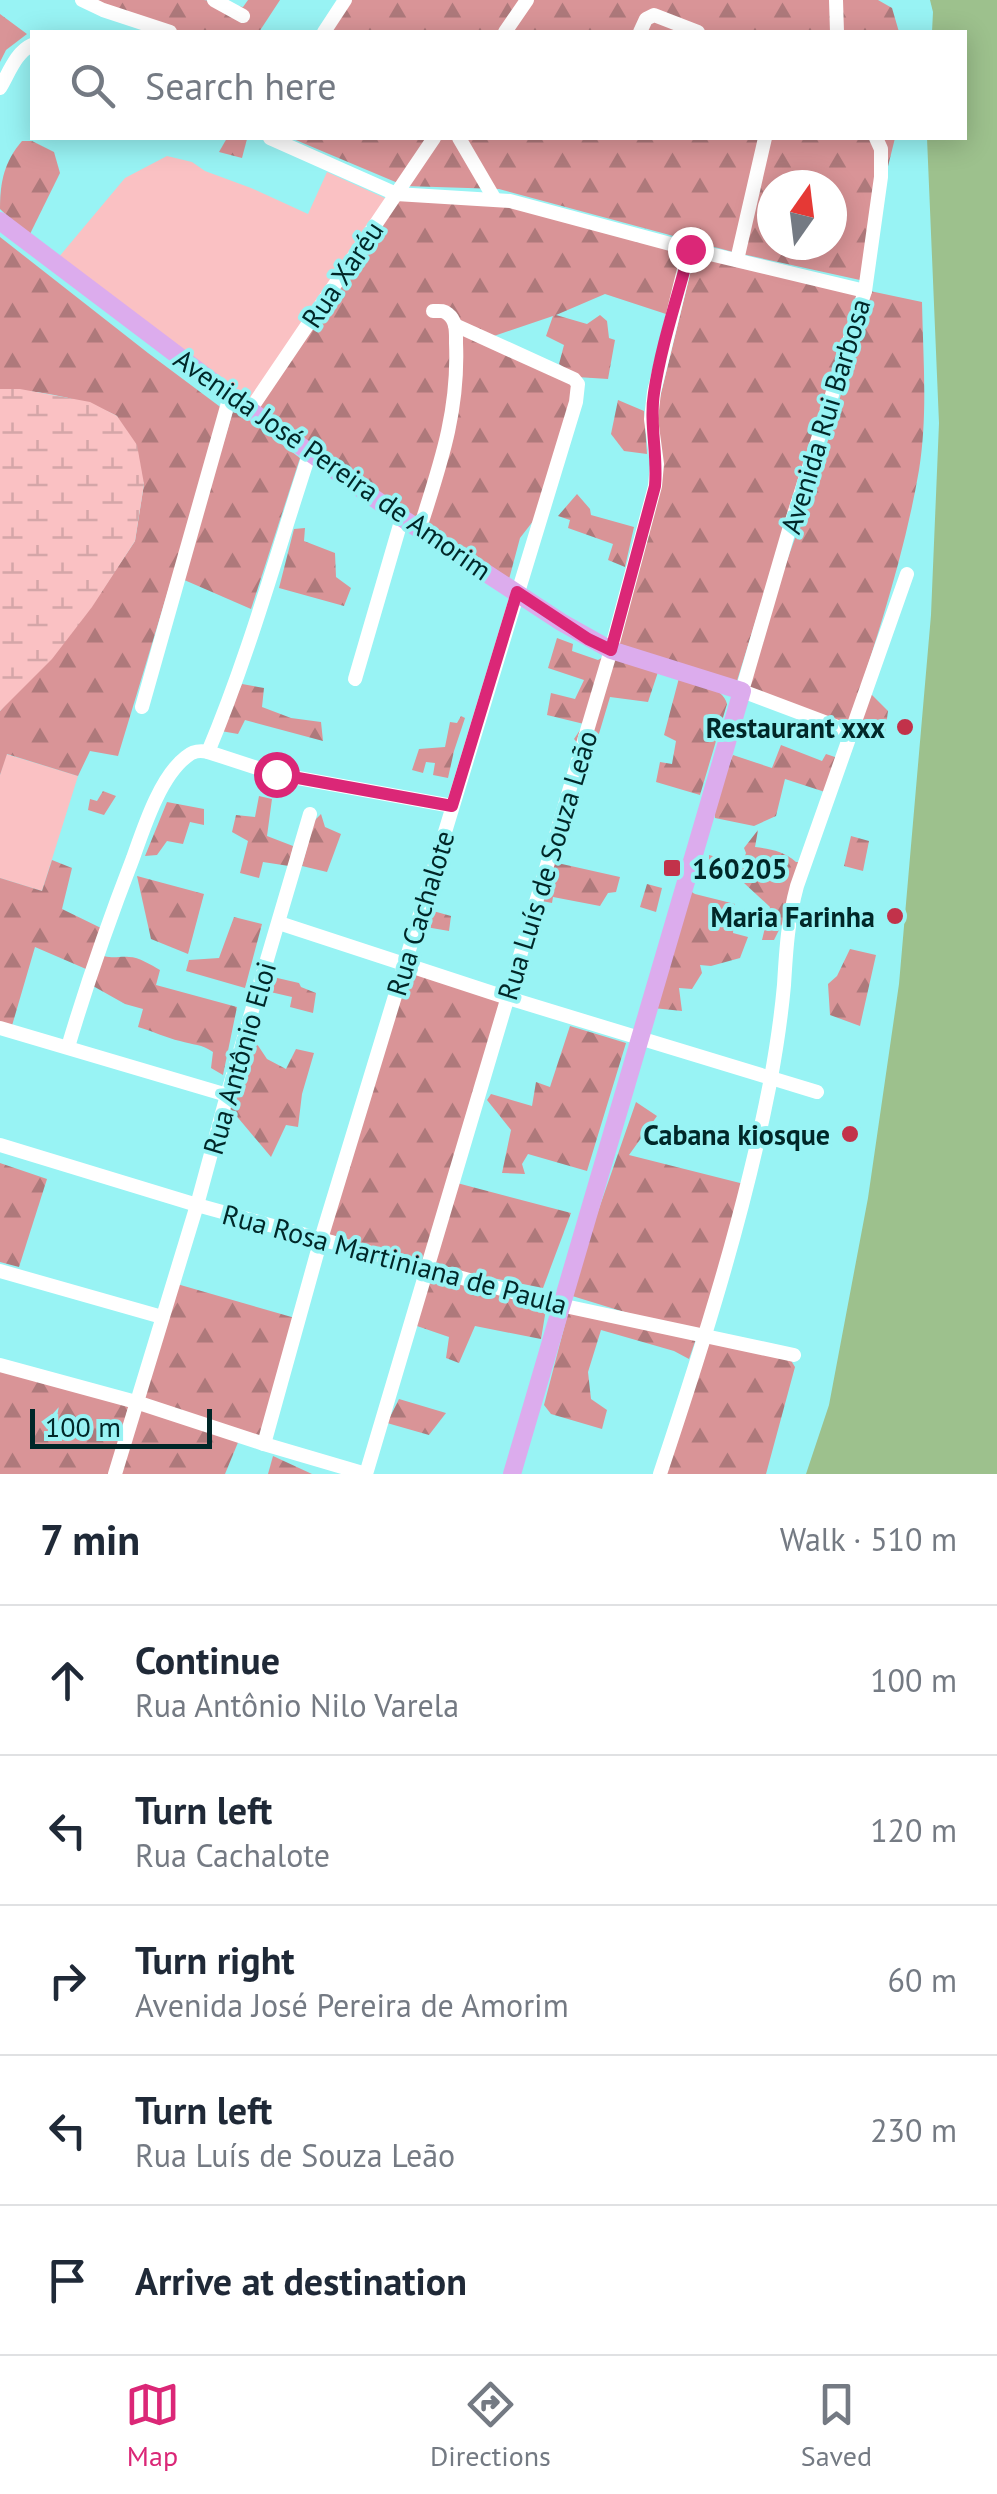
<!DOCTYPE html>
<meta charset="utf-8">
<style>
:root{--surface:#fff;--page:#f6f6f7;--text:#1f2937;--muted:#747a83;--line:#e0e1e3;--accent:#db2777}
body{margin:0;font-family:"PT Sans",sans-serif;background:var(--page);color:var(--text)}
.compass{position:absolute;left:757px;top:170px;width:90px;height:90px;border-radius:50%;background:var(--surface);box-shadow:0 5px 25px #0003;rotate:14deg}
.scale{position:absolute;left:30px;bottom:25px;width:182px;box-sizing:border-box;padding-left:10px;border:5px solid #002728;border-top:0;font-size:28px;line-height:35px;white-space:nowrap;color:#002728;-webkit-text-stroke:8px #98f3f4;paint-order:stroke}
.stop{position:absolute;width:30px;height:30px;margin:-22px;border:8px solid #db2777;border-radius:50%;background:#fff}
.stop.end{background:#db2777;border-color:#fff;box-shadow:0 2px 10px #0008}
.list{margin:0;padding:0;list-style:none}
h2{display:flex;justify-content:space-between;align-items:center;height:130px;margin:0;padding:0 40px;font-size:42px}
h2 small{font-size:32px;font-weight:400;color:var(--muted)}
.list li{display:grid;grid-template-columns:65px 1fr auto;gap:30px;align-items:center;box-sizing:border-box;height:150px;padding:0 40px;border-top:2px solid var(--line)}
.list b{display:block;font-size:38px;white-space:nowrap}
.list p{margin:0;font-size:32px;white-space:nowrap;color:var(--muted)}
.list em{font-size:32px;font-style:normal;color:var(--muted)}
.icon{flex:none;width:55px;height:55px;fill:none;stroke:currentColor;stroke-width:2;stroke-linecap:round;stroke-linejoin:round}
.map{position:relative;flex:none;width:997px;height:1474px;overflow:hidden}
.search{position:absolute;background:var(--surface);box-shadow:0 5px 25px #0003;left:30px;right:30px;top:30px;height:110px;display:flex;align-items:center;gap:25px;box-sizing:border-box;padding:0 35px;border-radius:0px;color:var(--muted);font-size:38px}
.sheet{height:880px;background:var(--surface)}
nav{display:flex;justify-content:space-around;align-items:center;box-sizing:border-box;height:140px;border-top:2px solid var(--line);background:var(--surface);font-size:28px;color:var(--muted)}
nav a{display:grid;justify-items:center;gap:5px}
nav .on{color:var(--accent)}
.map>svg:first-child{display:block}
.grass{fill:#fac1c3}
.forest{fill:url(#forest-firs);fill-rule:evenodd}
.wetland{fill:url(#wetland-marsh)}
.water{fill:#9dc18d}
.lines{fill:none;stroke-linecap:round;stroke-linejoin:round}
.minor{stroke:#fff;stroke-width:14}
.major{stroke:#dcaced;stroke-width:18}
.route{stroke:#db2777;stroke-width:12}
.poi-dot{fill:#c2324a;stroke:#98f3f4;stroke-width:4}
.labels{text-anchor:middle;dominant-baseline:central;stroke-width:8;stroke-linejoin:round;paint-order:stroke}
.street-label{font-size:28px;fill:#002728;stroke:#98f3f4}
.poi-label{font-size:28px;font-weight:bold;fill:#002728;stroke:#98f3f4;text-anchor:end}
</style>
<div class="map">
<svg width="997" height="1474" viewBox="0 0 997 1474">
<defs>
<pattern id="forest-firs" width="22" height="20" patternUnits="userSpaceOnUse" patternTransform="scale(2.5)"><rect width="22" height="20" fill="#d99497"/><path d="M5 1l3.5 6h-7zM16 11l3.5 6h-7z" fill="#ae797b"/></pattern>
<pattern id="wetland-marsh" width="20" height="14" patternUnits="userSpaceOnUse" patternTransform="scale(2.5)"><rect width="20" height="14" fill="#fac1c3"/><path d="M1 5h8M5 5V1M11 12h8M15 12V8" fill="none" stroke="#d4a6a8"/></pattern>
</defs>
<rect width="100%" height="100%" fill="#98f3f4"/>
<!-- grass -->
<g class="grass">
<path d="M167,156L192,162L205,171L251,188L308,214L327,172L387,199L249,405L58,258L125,178Z"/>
<path d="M6,754L78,776L42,891L0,878V775Z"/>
</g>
<!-- forest -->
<g class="forest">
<path d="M92,0H204L243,7L248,0H280L259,32H162Z"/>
<path d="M349,0H878L892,8L899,32H323Z"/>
<path d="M0,14L27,34L6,50L0,62Z"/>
<path d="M227,138L247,139L242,158L219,152Z"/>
<path d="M291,138H895L860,280L733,252L499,189L405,186ZM772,185H832V245H772Z"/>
<path d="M22,141H32L54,152L60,173L29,236L0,209C0,182 4,162 22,141Z"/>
<path d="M398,193L494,198L684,250L669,315L605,294L556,315L587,324L600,315L607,321L609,338L615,340L608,379L577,377L559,364L564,345L546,336L553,316L494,336L573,385L570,409L537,516L520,538L508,583L417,523L255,409Z"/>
<path d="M0,237L148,353L223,409L118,756L90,751L78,776L7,754L0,775V711L95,601L135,541L144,484L117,416C80,397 42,391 0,389Z"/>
<path d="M695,254L857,293L736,684L617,643L658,488L656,414Z"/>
<path d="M870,291L922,302C923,358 928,415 919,470C904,558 875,643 848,727L745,689L778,586L821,465Z"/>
<path d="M618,400L644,411L647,454L624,451L611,434Z"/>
<path d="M234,408L300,458L251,609L182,579Z"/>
<path d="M577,494L590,509L591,515L634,527L625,567L608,560L613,544L568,528L570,520L558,516Z"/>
<path d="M305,528L304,541L335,553L336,577L351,588L344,606L279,588L294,529Z"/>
<path d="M557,638L573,644L572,651L598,660L605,656L658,672L648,702L610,697L595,747L585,751L574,739L584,724L547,715L551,693L575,699L584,680L548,668Z"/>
<path d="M679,678C696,684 723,686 727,704L700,795L656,782L660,762L672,764L676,741L664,735Z"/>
<path d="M242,684L264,688L262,707L291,718L321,722L323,741L245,720L238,734L221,731Z"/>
<path d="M870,693L888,711L885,733L870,738L855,731Z"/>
<path d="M461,716L465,718L454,751L448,778L433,775L435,763L426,762L423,773L412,770L419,749L445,747L450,722L457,723Z"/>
<path d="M781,745L822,761L826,754L838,758L825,792L785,779L776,816L754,826L715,818L714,804L733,755L772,768Z"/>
<path d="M103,791L116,796L104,815L88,810L90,799L97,801Z"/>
<path d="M259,796L272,799L267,836L293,846L289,866L263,862L259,878L240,873L248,841L232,832L236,815L255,817Z"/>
<path d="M167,802L204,809V825L190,822L183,844L167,841L157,855L145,856Z"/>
<path d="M321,814L325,827L341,834L327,872L302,866L314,821Z"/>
<path d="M758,830L755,847C770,849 784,851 796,862H801L786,916L774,940H762L770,907L744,883L709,869V855L742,864L746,853L744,848Z"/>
<path d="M851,836L869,841L863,871L844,866Z"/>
<path d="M52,860L72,868L62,909L101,928L86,969L35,947L11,1029L0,1026V878L42,891Z"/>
<path d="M553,862L620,877L616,892L608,893L600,906L553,897L552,903L542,901Z"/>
<path d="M137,876L204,894L188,954L151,939Z"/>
<path d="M647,884L662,888L656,912L640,907Z"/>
<path d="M688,890L695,894L735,904L733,933L748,937L740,958L711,966L700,965L702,973L692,989L679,988L682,1011L653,1008Z"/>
<path d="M426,909L451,916L449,931L420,926Z"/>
<path d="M234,917L262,924L245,988L186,971L189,960L219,958Z"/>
<path d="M850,949L876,955L860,1026L830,1015L828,984L837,976Z"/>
<path d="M104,956C115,959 119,956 129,957C139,957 151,965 160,970L156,985L237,1007L223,1075L211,1068L213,1052C202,1044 193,1045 180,1041C166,1038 153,1031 138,1027L143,1009L125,1004L93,986Z"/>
<path d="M409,971L501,1001L424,1263L328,1234Z"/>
<path d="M273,977L299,983L301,987L316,993L313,1013L290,1007L292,997L266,991Z"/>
<path d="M570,1026L626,1043L587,1171L528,1154L522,1164L525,1174L502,1173L511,1130L487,1100L491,1094L532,1106L536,1082L550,1087Z"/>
<path d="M255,1041L267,1059L286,1069L296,1049L314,1053L302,1094L298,1127L286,1125L271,1157L229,1107L243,1060Z"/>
<path d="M636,1102L657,1116L629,1155L744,1184L706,1336L790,1359L795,1367L766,1474H654L706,1337L569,1295Z"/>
<path d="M0,1163L47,1179L19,1267L0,1262Z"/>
<path d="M457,1183L571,1213L543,1288L433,1266Z"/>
<path d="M429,1276L547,1303L541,1339L475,1326L459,1363L446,1358L449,1337L414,1325Z"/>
<path d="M177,1284L295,1318L261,1440L140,1400Z"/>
<path d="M570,1305L697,1336L689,1359L674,1351L601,1330L588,1372L591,1399L607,1410L602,1429L551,1414L544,1405Z"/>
<path d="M0,1369L129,1404L111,1474H0Z"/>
<path d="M399,1399L446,1413L429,1435L387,1423Z"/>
<path d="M138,1409L239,1440L225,1474H119Z"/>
<path d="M273,1456L312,1474H268Z"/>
</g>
<!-- wetland -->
<path class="wetland" d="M0,389H20L90,402L117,416L137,445L144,484L135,541L92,607L52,659L0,711Z"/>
<!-- water -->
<path class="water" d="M930,0H997V1474H806L829,1405L868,1198L899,984L931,615L939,423L927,138H964V32H932L933,12Z"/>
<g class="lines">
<!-- minor -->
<g class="minor">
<path d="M82,0L103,10L170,32"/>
<path d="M214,0L243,16"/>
<path d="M836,0L837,32"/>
<path d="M324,32L345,0"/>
<path d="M505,32L527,0"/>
<path d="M640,32L646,19L654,15L698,32"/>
<path d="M0,88C9,73 16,52 32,45"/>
<path d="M270,138L396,194L510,201L689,249L865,291"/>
<path d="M459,138L494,198"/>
<path d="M737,260L765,138"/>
<path d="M250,410L434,138"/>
<path d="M420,528C440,465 459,412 456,343C456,333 457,321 448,314C443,310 440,311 433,311"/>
<path d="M355,679L402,518"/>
<path d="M142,707L230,396"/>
<path d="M851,732L742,691L789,530L865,291L881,177V149L876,138"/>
<path d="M208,752L276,774L452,806"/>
<path d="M279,923L508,998L817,1092"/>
<path d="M0,1028L227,1095"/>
<path d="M68,1047C87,983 109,920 133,858C144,827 160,777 186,757C193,751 199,750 208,752C249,655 277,552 310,452"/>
<path d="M0,1145L197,1205L560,1305L794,1355"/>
<path d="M0,1271L162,1317"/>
<path d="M0,1365L136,1402L264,1444L366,1474"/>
<path d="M264,1444L321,1239L576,402L578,384L574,379L455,325"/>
<path d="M115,1474L197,1205L227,1095L310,814"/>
<path d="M366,1474L611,650L655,486L657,464L651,419L654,392L689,249"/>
<path d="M660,1474C703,1345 744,1216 770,1083C776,1051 781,1018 784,985C786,951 788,919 797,886L907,574"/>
</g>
<!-- major -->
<path class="major" d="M0,221L250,410L402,518L561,622L611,650L742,691L512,1474"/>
</g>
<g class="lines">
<!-- route -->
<path class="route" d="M276,774L452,806L517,592L588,639L611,650L655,486C658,454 649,424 654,393C661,345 678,296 690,249"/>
</g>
<!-- markers -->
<g class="poi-dot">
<circle cx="905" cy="727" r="10"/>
<rect x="662" y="858" width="20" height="20" rx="5"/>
<circle cx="895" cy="916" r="10"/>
<circle cx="850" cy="1134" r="10"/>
</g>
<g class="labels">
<!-- street labels -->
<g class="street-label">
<text transform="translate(342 274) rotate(-56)">Rua Xaréu</text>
<text transform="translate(825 416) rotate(-73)">Avenida Rui Barbosa</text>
<text transform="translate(333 464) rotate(35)">Avenida José Pereira de Amorim</text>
<text transform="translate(547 865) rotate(-73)">Rua Luís de Souza Leão</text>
<text transform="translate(420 913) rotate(-73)">Rua Cachalote</text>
<text transform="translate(239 1058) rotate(-74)">Rua Antônio Eloi</text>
<text transform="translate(395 1259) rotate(15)">Rua Rosa Martiniana de Paula</text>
</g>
<!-- poi labels -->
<g class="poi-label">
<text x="885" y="727">Restaurant xxx</text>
<text x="692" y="868" text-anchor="start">160205</text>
<text x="875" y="916">Maria Farinha</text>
<text x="830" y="1134">Cabana kiosque</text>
</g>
</g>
</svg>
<svg class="compass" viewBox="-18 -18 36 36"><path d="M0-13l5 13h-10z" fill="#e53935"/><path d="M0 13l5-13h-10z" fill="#747a83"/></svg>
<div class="scale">100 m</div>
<div class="stop" style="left:276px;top:774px"></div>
<div class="stop end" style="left:690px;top:249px"></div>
<div class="search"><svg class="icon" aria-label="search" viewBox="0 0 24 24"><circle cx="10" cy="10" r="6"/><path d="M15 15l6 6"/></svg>Search here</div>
</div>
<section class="sheet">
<h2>7 min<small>Walk · 510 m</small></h2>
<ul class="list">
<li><svg class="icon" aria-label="ahead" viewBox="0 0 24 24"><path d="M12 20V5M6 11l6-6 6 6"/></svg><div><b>Continue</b><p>Rua Antônio Nilo Varela</p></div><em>100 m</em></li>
<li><svg class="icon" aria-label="left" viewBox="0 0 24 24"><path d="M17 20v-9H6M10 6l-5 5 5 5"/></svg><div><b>Turn left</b><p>Rua Cachalote</p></div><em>120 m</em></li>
<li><svg class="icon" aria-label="right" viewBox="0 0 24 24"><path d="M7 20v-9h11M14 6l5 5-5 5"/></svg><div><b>Turn right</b><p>Avenida José Pereira de Amorim</p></div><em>60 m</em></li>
<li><svg class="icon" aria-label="left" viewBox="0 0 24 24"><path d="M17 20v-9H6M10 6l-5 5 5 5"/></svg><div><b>Turn left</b><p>Rua Luís de Souza Leão</p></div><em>230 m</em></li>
<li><svg class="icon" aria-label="arrive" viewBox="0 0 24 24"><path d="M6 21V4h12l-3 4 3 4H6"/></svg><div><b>Arrive at destination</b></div></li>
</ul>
</section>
<nav>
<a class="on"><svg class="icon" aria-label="map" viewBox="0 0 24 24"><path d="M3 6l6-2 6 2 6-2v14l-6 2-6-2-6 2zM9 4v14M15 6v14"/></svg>Map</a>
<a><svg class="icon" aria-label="directions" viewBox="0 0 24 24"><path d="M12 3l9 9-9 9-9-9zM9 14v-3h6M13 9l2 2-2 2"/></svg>Directions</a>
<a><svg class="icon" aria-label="saved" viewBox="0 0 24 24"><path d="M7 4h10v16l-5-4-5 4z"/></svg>Saved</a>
</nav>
